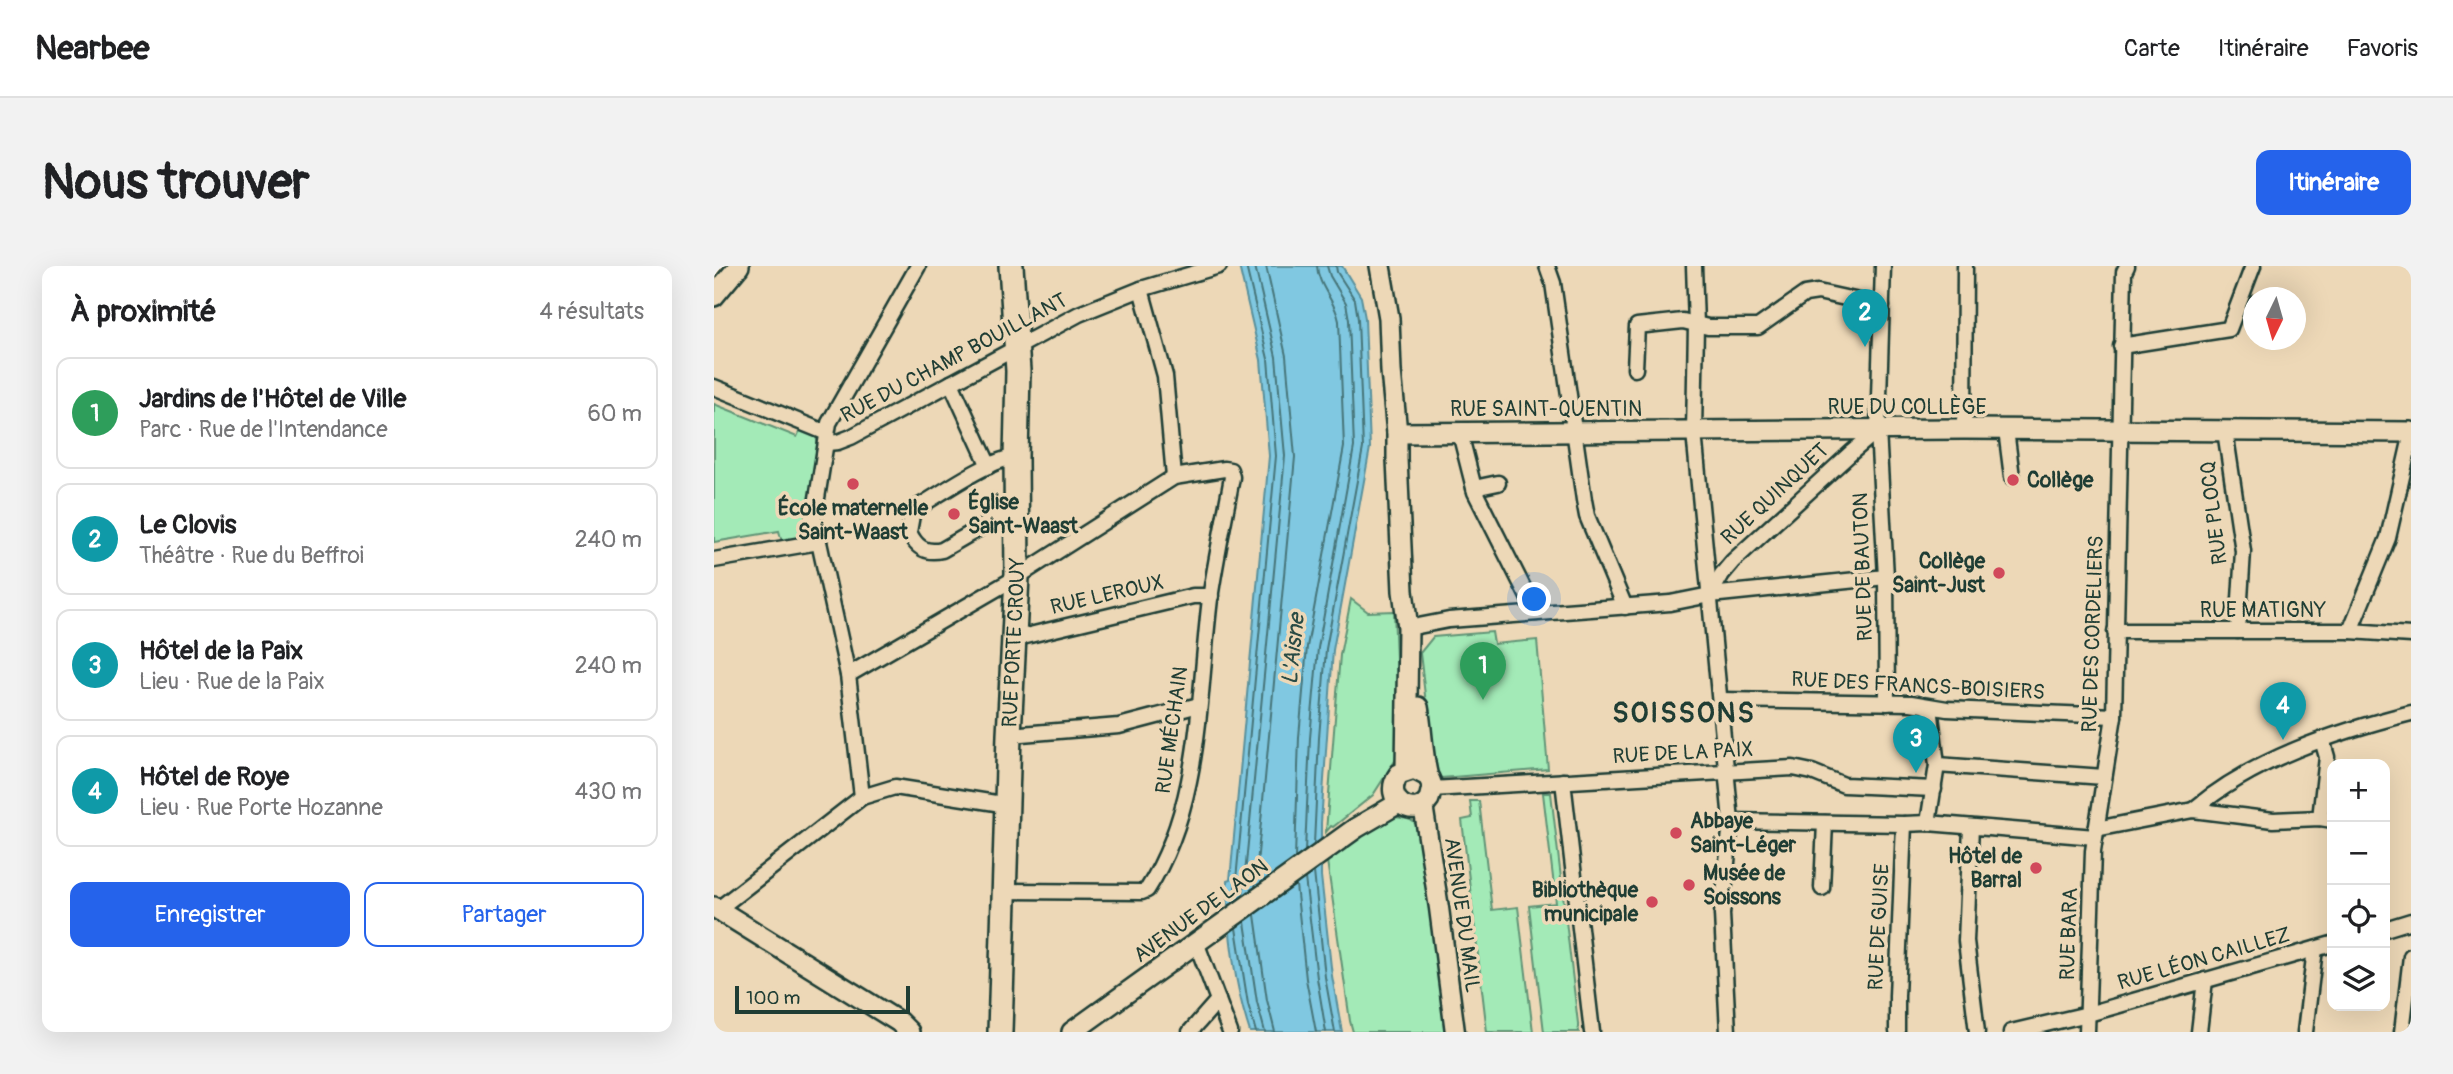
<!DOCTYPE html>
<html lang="fr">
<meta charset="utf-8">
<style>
:root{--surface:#fff;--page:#f2f2f2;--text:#202124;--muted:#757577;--line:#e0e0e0;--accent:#2563eb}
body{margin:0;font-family:Pangolin,sans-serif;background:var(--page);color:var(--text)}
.controls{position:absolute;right:21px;bottom:21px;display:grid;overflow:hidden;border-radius:14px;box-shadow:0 7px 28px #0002}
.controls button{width:63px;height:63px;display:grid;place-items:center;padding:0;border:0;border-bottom:2px solid var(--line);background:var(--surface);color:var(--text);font:35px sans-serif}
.compass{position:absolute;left:1529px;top:21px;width:63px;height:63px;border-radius:50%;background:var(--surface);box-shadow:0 7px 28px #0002;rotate:185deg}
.scale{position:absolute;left:21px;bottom:18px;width:175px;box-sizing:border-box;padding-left:7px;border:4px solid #1f3d34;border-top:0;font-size:19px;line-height:24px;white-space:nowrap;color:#1f3d34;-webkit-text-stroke:5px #edd8b7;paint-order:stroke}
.you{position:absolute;left:821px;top:334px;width:24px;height:24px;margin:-18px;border:5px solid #fff;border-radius:50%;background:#1a73e8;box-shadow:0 0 0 10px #1a73e833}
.badge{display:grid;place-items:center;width:46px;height:46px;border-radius:50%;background:var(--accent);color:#fff;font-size:23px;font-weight:700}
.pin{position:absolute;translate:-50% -58px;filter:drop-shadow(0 2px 4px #0008)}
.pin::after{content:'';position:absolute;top:37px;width:24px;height:21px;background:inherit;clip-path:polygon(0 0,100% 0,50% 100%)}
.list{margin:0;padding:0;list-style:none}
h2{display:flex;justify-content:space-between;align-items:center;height:91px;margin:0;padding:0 28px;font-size:30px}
h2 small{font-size:23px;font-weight:400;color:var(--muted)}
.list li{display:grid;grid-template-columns:46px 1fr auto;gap:21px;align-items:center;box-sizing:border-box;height:112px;margin:0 14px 14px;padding:0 14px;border:2px solid var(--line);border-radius:14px}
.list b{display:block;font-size:26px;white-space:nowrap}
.list p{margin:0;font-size:23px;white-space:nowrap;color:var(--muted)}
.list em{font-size:23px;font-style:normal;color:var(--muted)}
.actions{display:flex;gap:14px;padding:21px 28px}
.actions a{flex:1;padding:16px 0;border:2px solid var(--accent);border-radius:14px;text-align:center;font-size:24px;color:var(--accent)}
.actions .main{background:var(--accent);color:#fff}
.icon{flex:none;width:38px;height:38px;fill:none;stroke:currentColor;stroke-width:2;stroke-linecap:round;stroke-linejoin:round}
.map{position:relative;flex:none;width:1697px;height:766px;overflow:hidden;border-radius:14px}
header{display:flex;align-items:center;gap:42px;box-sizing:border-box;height:98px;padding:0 35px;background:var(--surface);border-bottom:2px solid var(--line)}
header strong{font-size:33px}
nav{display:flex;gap:38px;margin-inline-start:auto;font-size:24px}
.intro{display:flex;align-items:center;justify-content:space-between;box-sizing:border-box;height:168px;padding:0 42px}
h1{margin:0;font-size:49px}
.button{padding:18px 32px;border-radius:14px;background:var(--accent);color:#fff;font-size:24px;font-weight:700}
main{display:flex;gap:42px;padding:0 42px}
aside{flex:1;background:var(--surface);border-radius:14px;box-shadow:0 7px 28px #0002}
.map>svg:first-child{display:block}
.green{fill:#a3eab7;stroke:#619476;stroke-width:2}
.water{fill:#80c8e1;stroke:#59909c;stroke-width:2}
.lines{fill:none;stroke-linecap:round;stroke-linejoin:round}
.shore{stroke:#467579;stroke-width:2}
.minor-casing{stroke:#1f3d34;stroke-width:19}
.tertiary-casing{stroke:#1f3d34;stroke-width:23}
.secondary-casing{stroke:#1f3d34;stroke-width:24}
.primary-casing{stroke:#1f3d34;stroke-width:28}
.minor{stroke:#edd8b7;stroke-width:14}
.tertiary{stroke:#edd8b7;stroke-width:18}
.secondary{stroke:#edd8b7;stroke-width:19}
.primary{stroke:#edd8b7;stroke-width:23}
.poi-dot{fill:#d1495b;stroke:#edd8b7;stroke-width:2.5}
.labels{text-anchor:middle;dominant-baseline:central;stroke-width:7;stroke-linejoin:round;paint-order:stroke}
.street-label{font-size:21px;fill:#1f3d34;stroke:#edd8b7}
.poi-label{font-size:21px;font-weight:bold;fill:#1f3d34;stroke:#edd8b7;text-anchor:start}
.water-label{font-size:23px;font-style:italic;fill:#294b45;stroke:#edd8b7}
.district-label{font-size:28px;font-weight:bold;letter-spacing:2px;fill:#1f3d34;stroke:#edd8b7}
</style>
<header>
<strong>Nearbee</strong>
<nav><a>Carte</a><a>Itinéraire</a><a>Favoris</a></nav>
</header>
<div class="intro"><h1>Nous trouver</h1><a class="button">Itinéraire</a></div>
<main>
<aside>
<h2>À proximité<small>4 résultats</small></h2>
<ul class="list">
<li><span class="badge" style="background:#2e9e5b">1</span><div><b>Jardins de l'Hôtel de Ville</b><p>Parc · Rue de l'Intendance</p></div><em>60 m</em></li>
<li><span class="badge" style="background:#0f9aa8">2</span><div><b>Le Clovis</b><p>Théâtre · Rue du Beffroi</p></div><em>240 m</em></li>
<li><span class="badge" style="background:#0f9aa8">3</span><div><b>Hôtel de la Paix</b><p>Lieu · Rue de la Paix</p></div><em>240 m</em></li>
<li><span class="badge" style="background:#0f9aa8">4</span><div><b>Hôtel de Roye</b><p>Lieu · Rue Porte Hozanne</p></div><em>430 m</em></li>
</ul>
<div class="actions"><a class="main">Enregistrer</a><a>Partager</a></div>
</aside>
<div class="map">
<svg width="1697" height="766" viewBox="0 0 1697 766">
<rect width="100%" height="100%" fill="#edd8b7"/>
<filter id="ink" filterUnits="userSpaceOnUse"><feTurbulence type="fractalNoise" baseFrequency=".0143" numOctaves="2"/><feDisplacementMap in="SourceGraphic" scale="14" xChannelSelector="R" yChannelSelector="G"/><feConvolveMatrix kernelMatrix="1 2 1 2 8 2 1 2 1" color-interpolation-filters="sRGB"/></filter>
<g filter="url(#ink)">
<!-- green -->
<g class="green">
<path d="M0,138L83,171L87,162L102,171L106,183L89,264L84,272L68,276L65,265L0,276Z"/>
<path d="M637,333L654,346L680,345L686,487L659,529L619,561L617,560L612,566L626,389Z"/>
<path d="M778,366L780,378L823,374L834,503L727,512L720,505L706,387L719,371Z"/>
<path d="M829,527H837L865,766H830L815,640L842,637Z"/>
<path d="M756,535H765L778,644L804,641L819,766H773L748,554L758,552Z"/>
<path d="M679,551C694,552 701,553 708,567L726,721H729L735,766H639L636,755L613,595L657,562Z"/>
</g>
<!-- water -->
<path class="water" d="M525,0H628L647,31L651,52L656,182L619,384L607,557V610L618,710L628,766H536C520,718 514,665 513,615L516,614L555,190L547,94Z"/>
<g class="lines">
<!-- shore -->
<g class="shore">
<path d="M600,578L605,472L612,383L649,182L644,53L641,34L623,6L622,0"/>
<path d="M591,585L596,472L604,382L640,181L635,54L632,37L616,10L613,0"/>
<path d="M581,592L585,471L593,381L630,181L625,55C621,34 604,20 603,0"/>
<path d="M600,606L611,711L621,766"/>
<path d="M591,612L603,712L612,766"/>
<path d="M582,619L592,713L602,766"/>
<path d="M541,620L581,191L572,90L552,0"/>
<path d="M529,629L571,190L562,91L541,0"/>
<path d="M520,635L562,190L554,93L532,0"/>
<path d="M541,649L553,734L561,766"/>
<path d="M531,656L543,736L551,766"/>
<path d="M522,662L534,738L542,766"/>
</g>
<defs>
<g id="minor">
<path d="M833,0L839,17L870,234L873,250L911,341"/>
<path d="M980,0L982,59L980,166L1017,555L1008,648L1014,766"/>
<path d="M1169,0L1164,164L1172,311L1173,437"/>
<path d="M427,23L451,110L460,211"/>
<path d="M1407,80L1515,63L1539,0"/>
<path d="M921,103L923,60L969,55L994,61H1044L1091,28L1104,26L1168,40"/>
<path d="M237,117L275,200"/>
<path d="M0,121L113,167"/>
<path d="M1250,163L1251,0"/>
<path d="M1292,164L1298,211"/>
<path d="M1511,165L1529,285L1524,365"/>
<path d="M746,167L761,226L822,347"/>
<path d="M113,177L124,176L137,171L365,48L427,23L505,0"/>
<path d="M302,191C276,193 228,227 204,241L198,249L195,266C202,281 211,288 228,284L290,248L302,247"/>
<path d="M760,222L784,217"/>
<path d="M105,276L134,409L148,531"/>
<path d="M0,294L105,276L100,251L115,157L204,0"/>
<path d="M996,329L1008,308L1019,295L1138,186L1164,164"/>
<path d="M694,362L735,354L956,337L996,329L1172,311"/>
<path d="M1401,365H1636L1697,369"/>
<path d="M1636,365L1674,272L1697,171"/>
<path d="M299,373L479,330H497"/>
<path d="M134,409L303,311L460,211L510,203L516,204L518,211C511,251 502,292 496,333C484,430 488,539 433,624L428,626L290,625"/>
<path d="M1006,434L1197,437L1233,443L1400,450"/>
<path d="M295,469L405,460L485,439"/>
<path d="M1223,499L1390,511"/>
<path d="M849,515L878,766"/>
<path d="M718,523L1079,502L1098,506L1130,519L1220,523"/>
<path d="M1479,544C1540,493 1621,466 1697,447"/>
<path d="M1606,552L1613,491L1608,474"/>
<path d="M1017,555L1190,558L1214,557L1381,571"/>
<path d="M1214,557L1223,499L1216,441"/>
<path d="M1257,561L1252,675L1263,766"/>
<path d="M1382,563L1479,544L1559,554L1606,552L1618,554"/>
<path d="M1108,622L1111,557"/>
<path d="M3,644L148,531L181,521L294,539"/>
<path d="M1671,663L1697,655"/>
<path d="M482,676L516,766"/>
<path d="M476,766L504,734"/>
<path d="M1183,766V730L1190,558"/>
<path d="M1297,766L1374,748L1618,678"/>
<path d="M1373,766L1379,585L1400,450L1410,6L1413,0"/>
<path d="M1485,766L1491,714"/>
<path d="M1591,766L1601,683"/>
<path d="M1688,766L1697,690"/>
</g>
<path id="tertiary" d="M709,539L725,642L741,766"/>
<g id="secondary">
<path d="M666,0L675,52L677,105L683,167V193L689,325L694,362L692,504"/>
<path d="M0,30L25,0"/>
<path d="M683,167L1250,163L1697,166"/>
<path d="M704,441C708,462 708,485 713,507C714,512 718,516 718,522C717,524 716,531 715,533C701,555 666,534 685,508L700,503L713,510"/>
<path d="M0,641L185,756L195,766"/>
<path d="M358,766L642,562L685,537"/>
</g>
<g id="primary">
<path id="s1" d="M286,766L295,469L303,311L302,191L304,105L297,0"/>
</g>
</defs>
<!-- minor casing -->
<use href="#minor" class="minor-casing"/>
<!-- tertiary casing -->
<use href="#tertiary" class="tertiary-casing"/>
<!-- secondary casing -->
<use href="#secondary" class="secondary-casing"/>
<!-- primary casing -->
<use href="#primary" class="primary-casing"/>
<!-- minor -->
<use href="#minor" class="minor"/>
<!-- tertiary -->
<use href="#tertiary" class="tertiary"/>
<!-- secondary -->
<use href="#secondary" class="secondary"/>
<!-- primary -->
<use href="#primary" class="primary"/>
</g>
</g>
<!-- markers -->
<g class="poi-dot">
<circle cx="1299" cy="214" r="7"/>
<circle cx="139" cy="218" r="7"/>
<circle cx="240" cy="248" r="7"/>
<circle cx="1285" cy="307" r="7"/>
<circle cx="962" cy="567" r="7"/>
<circle cx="1322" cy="602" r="7"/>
<circle cx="975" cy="619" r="7"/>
<circle cx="938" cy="636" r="7"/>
</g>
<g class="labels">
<!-- street labels -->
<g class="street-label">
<text transform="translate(240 92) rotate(-28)">RUE DU CHAMP BOUILLANT</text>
<text x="1193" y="141">RUE DU COLLÈGE</text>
<text x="832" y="143">RUE SAINT-QUENTIN</text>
<text transform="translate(1061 228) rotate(-43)">RUE QUINQUET</text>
<text transform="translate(1500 247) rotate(-97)">RUE PLOCQ</text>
<text transform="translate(1149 301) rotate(-92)">RUE DE BAUTON</text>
<text transform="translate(393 329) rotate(-13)">RUE LEROUX</text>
<text x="1549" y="344">RUE MATIGNY</text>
<text transform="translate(1379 368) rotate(-88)">RUE DES CORDELIERS</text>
<text stroke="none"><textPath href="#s1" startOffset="390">RUE PORTE CROUY</textPath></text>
<text transform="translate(1204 420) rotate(3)">RUE DES FRANCS-BOISIERS</text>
<text transform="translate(458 464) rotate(-82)">RUE MÉCHAIN</text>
<text transform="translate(969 487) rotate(-3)">RUE DE LA PAIX</text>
<text transform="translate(487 645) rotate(-36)">AVENUE DE LAON</text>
<text transform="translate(748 649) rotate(82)">AVENUE DU MAIL</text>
<text transform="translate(1165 661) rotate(-87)">RUE DE GUISE</text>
<text transform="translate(1355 668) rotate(-88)">RUE BARA</text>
<text transform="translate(1490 693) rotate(-16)">RUE LÉON CAILLEZ</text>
</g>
<!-- poi labels -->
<g class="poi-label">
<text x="1313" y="214">Collège</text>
<text x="254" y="236">Église<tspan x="254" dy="24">Saint-Waast</tspan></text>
<text x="139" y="242" text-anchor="middle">École maternelle<tspan x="139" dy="24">Saint-Waast</tspan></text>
<text x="1271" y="295" text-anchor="end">Collège<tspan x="1271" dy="24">Saint-Just</tspan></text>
<text x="976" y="555">Abbaye<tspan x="976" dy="24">Saint-Léger</tspan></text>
<text x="1308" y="590" text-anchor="end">Hôtel de<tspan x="1308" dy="24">Barral</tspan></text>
<text x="989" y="607">Musée de<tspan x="989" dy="24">Soissons</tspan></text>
<text x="924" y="624" text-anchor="end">Bibliothèque<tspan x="924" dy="24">municipale</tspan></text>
</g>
<!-- water labels -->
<g class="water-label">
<text transform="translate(579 383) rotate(-84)">L'Aisne</text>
</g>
<!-- district labels -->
<g class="district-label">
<text x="970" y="447">SOISSONS</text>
</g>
</g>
</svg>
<div class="controls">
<button>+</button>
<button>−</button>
<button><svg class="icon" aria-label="locate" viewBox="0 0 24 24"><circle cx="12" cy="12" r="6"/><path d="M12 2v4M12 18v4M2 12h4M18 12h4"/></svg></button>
<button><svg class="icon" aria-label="layers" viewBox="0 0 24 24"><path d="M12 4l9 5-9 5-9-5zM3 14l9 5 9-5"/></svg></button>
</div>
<svg class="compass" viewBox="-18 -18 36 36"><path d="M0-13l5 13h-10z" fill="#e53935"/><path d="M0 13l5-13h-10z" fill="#757577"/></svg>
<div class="scale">100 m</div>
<div class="you"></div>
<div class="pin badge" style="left:769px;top:434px;background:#2e9e5b">1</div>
<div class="pin badge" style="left:1151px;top:81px;background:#0f9aa8">2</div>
<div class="pin badge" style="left:1202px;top:507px;background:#0f9aa8">3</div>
<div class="pin badge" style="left:1569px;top:474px;background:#0f9aa8">4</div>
</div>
</main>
